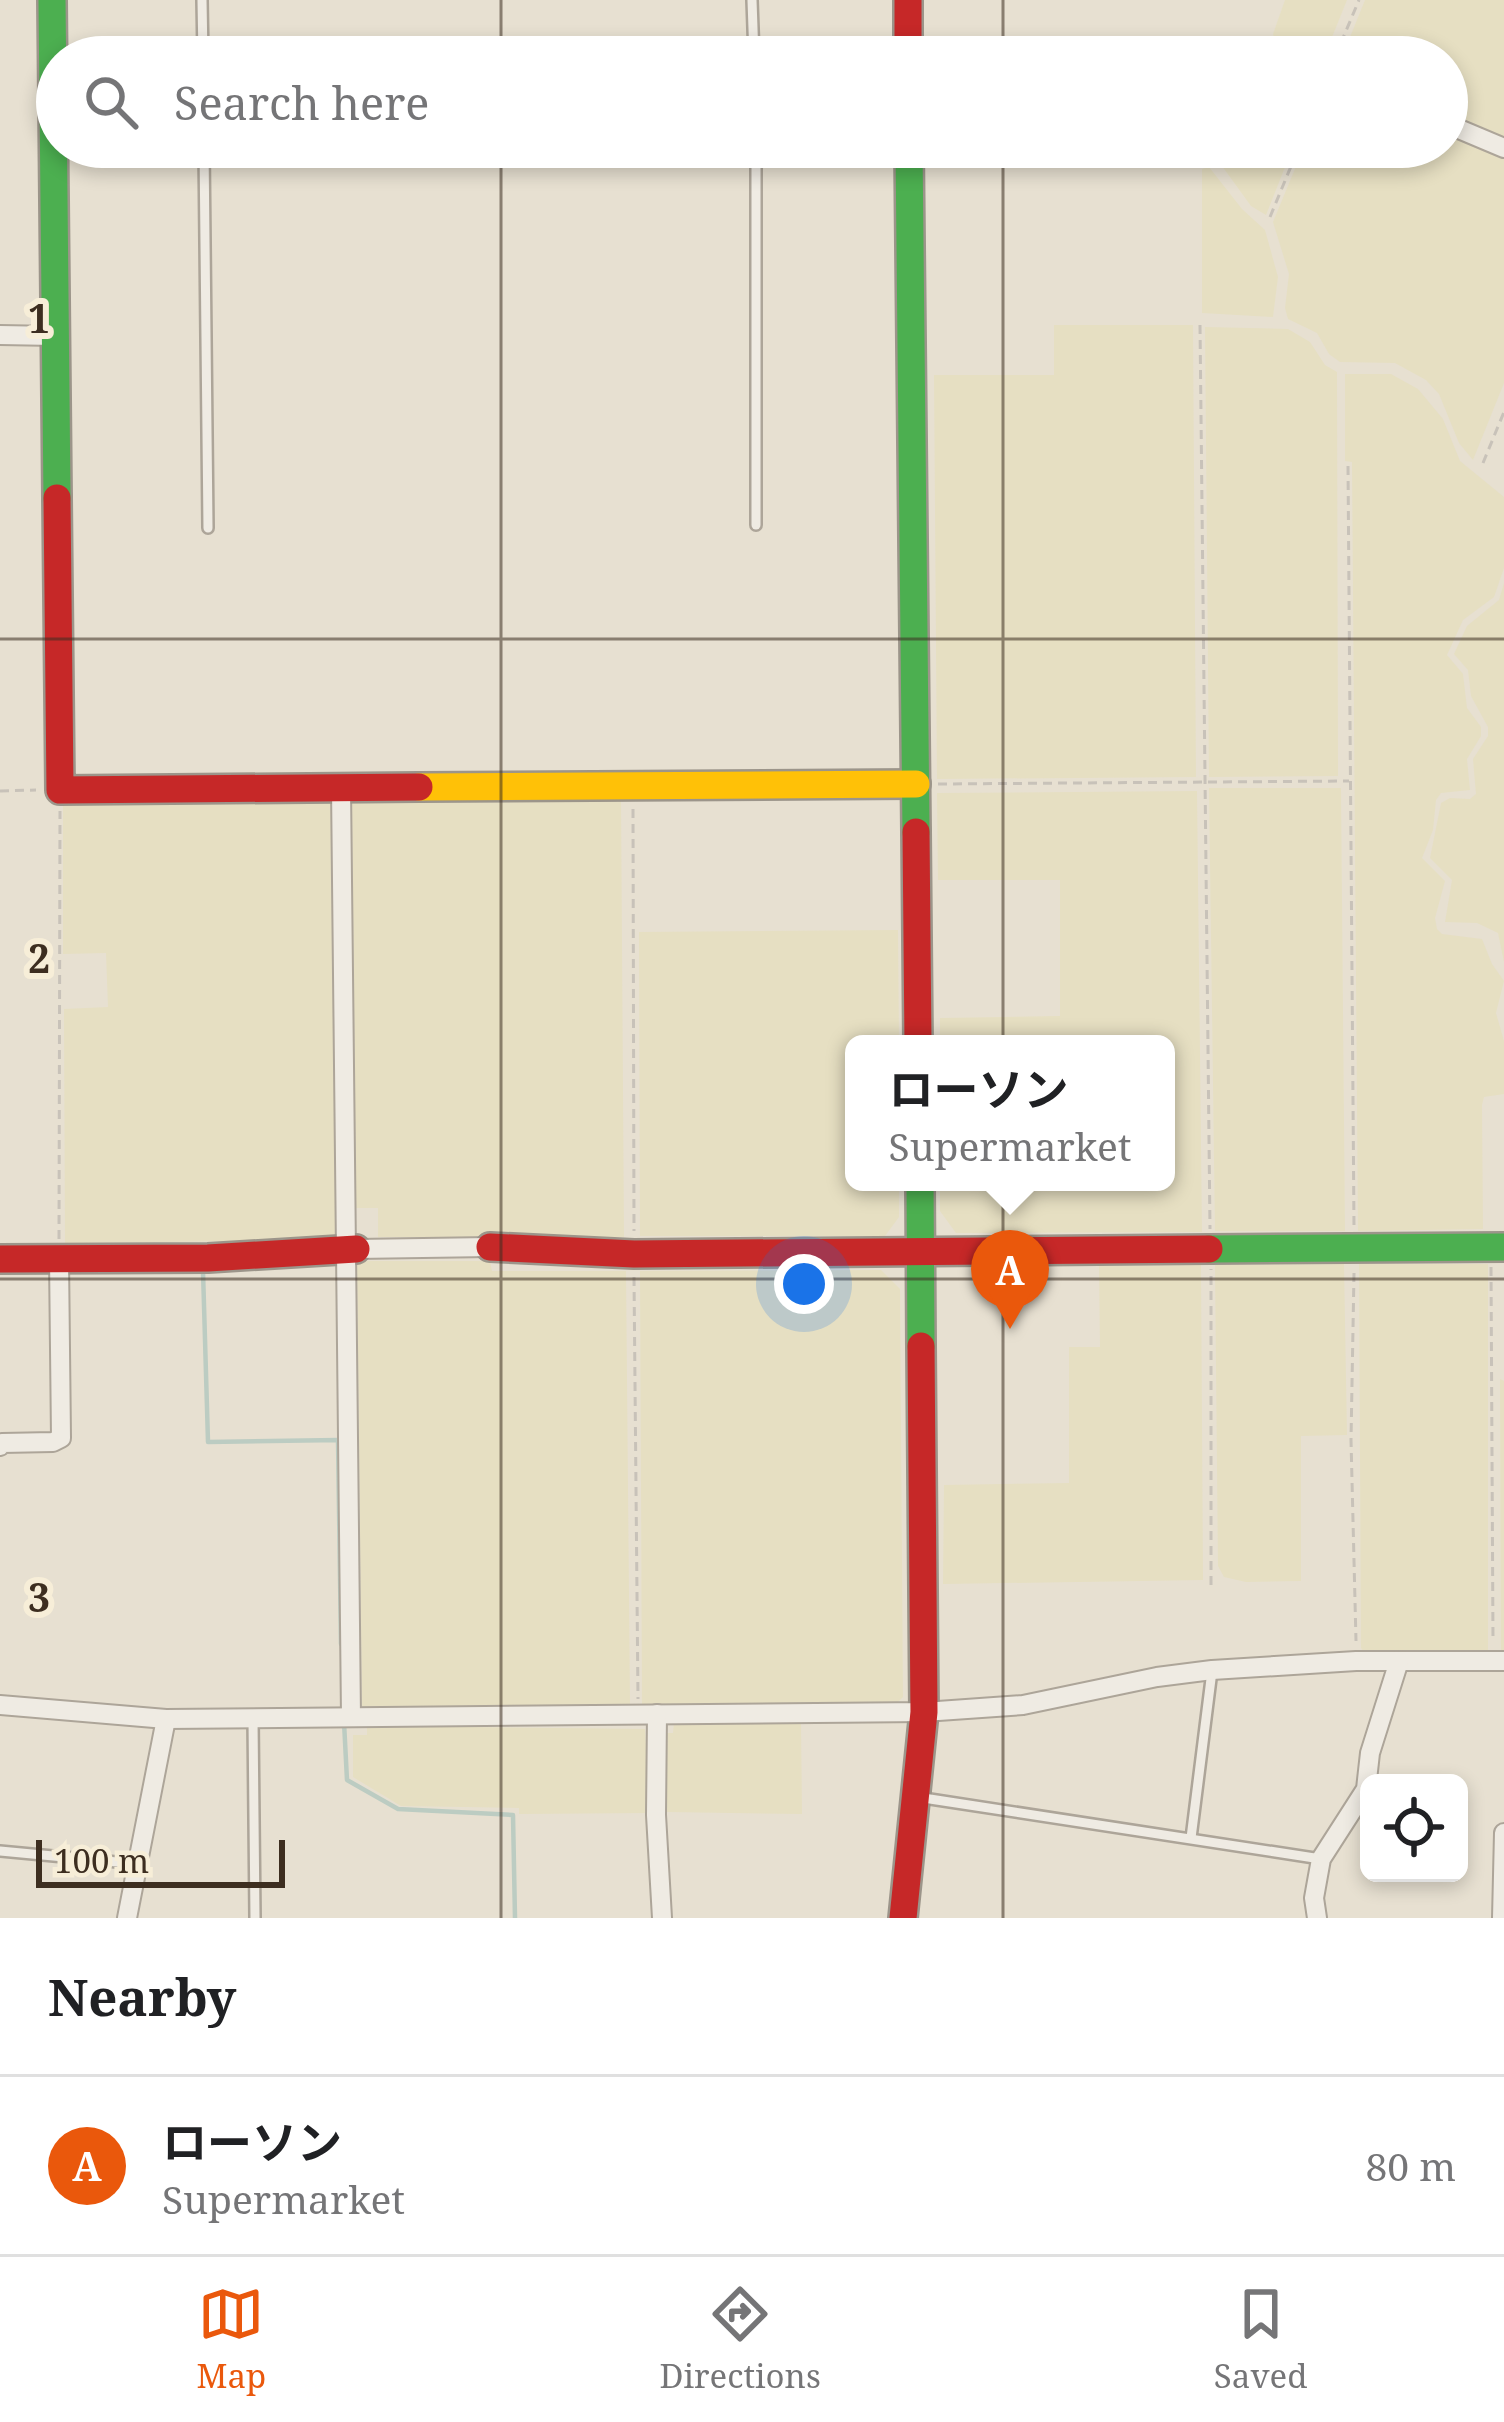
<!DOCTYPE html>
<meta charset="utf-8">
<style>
:root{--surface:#fff;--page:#f2f2f2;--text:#202124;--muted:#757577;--line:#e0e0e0;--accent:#ea580c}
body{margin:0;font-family:"Noto Serif","Noto Sans JP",serif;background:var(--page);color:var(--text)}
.controls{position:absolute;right:36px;bottom:36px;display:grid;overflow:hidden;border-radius:18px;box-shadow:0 6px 18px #0003}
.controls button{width:108px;height:108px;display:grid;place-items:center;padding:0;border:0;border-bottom:3px solid var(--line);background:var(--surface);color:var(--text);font:60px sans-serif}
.scale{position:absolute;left:36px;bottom:30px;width:249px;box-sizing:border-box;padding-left:12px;border:6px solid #3d2e20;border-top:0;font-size:33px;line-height:42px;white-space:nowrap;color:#3d2e20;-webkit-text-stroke:9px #f7eed8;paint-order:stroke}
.you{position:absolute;left:804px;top:1284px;width:42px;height:42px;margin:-30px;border:9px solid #fff;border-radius:50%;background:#1a73e8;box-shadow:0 0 0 18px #1a73e833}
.badge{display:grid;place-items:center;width:78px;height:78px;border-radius:50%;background:var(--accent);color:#fff;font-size:39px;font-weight:700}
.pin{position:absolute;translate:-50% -99px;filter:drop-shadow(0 3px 6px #0008)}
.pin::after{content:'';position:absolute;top:63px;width:42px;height:36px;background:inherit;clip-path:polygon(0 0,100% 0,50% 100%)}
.popup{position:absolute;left:845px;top:1035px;width:330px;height:156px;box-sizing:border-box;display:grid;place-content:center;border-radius:18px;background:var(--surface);filter:drop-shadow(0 3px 9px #0005);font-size:39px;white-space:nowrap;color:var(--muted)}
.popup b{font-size:45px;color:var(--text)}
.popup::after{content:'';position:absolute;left:50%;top:100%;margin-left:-24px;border:24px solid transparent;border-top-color:var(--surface)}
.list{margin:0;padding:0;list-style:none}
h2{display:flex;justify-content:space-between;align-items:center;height:156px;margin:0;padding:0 48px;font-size:51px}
h2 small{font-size:39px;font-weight:400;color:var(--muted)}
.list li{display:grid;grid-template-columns:78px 1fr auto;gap:36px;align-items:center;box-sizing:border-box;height:180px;padding:0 48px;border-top:3px solid var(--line)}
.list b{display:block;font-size:45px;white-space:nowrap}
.list p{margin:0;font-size:39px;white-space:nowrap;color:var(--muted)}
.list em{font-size:39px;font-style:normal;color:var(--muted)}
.icon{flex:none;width:66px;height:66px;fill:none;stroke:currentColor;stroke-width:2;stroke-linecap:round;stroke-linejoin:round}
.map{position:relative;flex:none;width:1504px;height:1918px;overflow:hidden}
.search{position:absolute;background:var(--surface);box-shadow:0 6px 18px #0003;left:36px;right:36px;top:36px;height:132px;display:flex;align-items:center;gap:30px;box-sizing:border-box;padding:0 42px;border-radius:66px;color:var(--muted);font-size:45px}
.sheet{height:336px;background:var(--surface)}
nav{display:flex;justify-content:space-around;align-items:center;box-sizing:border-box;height:168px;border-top:3px solid var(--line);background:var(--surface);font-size:33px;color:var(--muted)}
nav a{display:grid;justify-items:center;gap:6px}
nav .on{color:var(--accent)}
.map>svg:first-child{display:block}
.farmland{fill:#e6dfc2}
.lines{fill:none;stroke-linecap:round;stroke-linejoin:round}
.stream{stroke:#bcccc2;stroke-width:4.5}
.lane-casing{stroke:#ada599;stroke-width:14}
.street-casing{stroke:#ada599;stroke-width:22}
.fast-casing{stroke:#9c958a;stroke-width:32}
.slow-casing{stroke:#9c958a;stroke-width:32}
.jam-casing{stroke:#9c958a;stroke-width:32}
.path{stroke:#c8c2b9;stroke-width:3;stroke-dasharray:9 6;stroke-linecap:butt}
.lane{stroke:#efebe3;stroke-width:9}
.street{stroke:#efebe3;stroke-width:18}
.fast{stroke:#4caf50;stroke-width:27}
.slow{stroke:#ffc107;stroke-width:27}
.jam{stroke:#c62828;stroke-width:27}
.grid{fill:none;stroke:#3d2e20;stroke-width:3;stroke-opacity:0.55}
.grid-label{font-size:39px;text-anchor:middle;font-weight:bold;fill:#3d2e20;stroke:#f7eed8;stroke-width:12;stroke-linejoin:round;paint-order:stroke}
</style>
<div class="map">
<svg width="1504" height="1918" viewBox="0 0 1504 1918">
<rect width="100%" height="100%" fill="#e7e0d1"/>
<!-- farmland -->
<g class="farmland">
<path d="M1285,0H1347L1324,57H1309L1275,42L1273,34Z"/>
<path d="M1365,0H1504V139L1447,116V57H1342Z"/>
<path d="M1447,132L1504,156V383L1473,460L1459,443L1439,394L1426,380L1395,363L1340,362L1329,354L1317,333L1288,319L1285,308L1289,274L1273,222L1304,147H1447Z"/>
<path d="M1229,147H1293L1266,215L1251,206L1222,166Z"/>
<path d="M1209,167L1242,209L1265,230L1278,277L1273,317L1202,313V169Z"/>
<path d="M1054,325H1193L1196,777L937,779L934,375H1054Z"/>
<path d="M1205,327L1288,329L1310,342L1325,365L1337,372L1338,776L1209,777Z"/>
<path d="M1345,374H1391L1418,389L1443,419L1460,461L1504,497V568L1494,597L1463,620L1447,655L1463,674L1467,708L1481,727V736L1467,759L1470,790L1441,793L1436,800L1433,830L1422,858L1445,881L1435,918L1437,929L1442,934L1482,939L1492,964L1504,981L1496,1013L1504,1041V1094L1484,1097L1482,1105L1483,1229L1358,1231L1352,462L1345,461Z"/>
<path d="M1504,583V962L1498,933L1477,923L1445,922L1452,880L1430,858L1441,803L1450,798L1470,799L1476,794L1473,759L1488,736V727L1471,696L1468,670L1454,654L1467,626L1499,600Z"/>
<path d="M1209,788H1341L1345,1231H1215Z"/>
<path d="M1197,791L1202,1232L956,1233L940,1211V1182H1166V1044H940V1018L1060,1016V880H938L937,793Z"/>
<path d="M621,797L624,1237H378V1208H356L352,799Z"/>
<path d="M334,799L336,1240L65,1243L64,1009L108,1007L106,953L63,954V800Z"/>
<path d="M898,930L899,1044H854V1182H899V1217L885,1236H640L639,932Z"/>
<path d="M362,1261H490L492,1271H626L630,1705L362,1707L357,1265Z"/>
<path d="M1344,1264L1347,1435L1301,1436V1581L1246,1582L1224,1577L1218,1566L1215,1265Z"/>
<path d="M1359,1264H1488V1652H1364L1361,1648Z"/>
<path d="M1201,1265L1203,1580L943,1584L944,1485L1069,1483V1347H1100L1099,1266Z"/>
<path d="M881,1270L900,1289L903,1697L897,1703L642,1705L640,1271Z"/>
<path d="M1500,1379L1504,1381V1652H1501Z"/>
<path d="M674,1723H801L802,1814L667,1812V1733H673Z"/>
<path d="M367,1726L645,1729L650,1813L519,1814V1808L401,1806L353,1777V1735H367Z"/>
</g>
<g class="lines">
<!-- stream -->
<g class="stream">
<path d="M203,1271L208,1442L338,1440L341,1644"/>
<path d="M344,1722L347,1780L398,1809L513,1815L515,1918"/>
</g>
<defs>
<g id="lane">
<path d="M202,0L203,57"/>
<path d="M752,0L754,57"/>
<path d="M204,147L208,528"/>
<path d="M756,161L904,159"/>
<path d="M756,525V147"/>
<path d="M253,1719L255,1918"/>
<path d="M917,1797L1321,1859"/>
<path d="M1191,1838L1212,1671"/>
<path d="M0,1851L138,1864"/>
</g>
<g id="street">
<path d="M1267,47L1288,57"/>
<path d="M1447,124L1504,148"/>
<path d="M0,335L55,336"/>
<path d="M341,787L351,1717"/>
<path d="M356,1249L490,1247"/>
<path d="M0,1446L2,1443L53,1442L61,1438L59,1259"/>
<path d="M0,1705L166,1719L924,1712L1023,1705L1157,1677L1212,1670L1356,1661H1504"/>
<path d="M657,1714L656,1815L662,1918"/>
<path d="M127,1918L166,1719"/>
<path d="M1317,1918L1314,1898L1321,1859L1366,1789L1370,1753L1399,1661"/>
<path d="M1502,1918L1504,1833"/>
</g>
<g id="fast">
<path d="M52,0L57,498"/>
<path d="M909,147L916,832"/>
<path d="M920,1182L921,1346"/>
<path d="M1209,1249L1504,1247"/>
</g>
<path id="slow" d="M419,787L916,784"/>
<g id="jam">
<path d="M908,0V57"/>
<path d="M57,498L60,790L419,787"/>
<path d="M916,832L918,1044"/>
<path d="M490,1247L634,1254L1209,1249"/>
<path d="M0,1259L208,1258L356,1249"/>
<path d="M903,1918L924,1712L921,1346"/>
</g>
</defs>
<!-- lane casing -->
<use href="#lane" class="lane-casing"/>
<!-- street casing -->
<use href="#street" class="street-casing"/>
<!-- fast casing -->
<use href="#fast" class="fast-casing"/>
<!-- slow casing -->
<use href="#slow" class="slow-casing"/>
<!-- jam casing -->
<use href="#jam" class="jam-casing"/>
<!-- path -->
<g class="path">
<path d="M1335,57L1359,0"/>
<path d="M1270,217L1299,147"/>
<path d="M1200,325L1210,1229"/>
<path d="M1483,463L1504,412"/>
<path d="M1348,466L1354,1227"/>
<path d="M938,784L1349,781"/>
<path d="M0,791L36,790"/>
<path d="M633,809L634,1231"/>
<path d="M59,1239L60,811"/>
<path d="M1491,1267L1493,1641"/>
<path d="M1354,1273L1351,1440L1356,1641"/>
<path d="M634,1277L638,1699"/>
<path d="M1211,1585V1269"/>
</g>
<!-- lane -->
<use href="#lane" class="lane"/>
<!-- street -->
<use href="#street" class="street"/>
<!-- fast -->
<use href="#fast" class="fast"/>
<!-- slow -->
<use href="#slow" class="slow"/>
<!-- jam -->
<use href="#jam" class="jam"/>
</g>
<!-- grid -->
<path class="grid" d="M501,0V57M1003,0V57M501,147V1918M1003,147V1918M0,639H1504M0,1279H1504"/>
<g class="grid-label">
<text x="39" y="333">1</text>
<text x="39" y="973">2</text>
<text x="39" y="1612">3</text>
</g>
</svg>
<div class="controls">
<button><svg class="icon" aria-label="locate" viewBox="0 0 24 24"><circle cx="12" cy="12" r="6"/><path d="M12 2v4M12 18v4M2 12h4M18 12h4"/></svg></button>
</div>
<div class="scale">100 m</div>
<div class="you"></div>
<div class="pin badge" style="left:1010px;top:1329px">A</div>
<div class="popup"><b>ローソン</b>Supermarket</div>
<div class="search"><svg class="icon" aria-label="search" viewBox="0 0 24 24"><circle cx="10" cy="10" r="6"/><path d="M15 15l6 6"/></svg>Search here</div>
</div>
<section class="sheet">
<h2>Nearby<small></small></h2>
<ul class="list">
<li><span class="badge">A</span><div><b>ローソン</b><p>Supermarket</p></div><em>80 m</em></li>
</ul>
</section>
<nav>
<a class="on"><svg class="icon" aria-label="map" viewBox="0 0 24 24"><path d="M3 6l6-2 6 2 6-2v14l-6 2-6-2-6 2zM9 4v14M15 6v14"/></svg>Map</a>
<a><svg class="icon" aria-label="directions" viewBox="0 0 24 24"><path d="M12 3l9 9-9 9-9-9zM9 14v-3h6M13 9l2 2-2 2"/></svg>Directions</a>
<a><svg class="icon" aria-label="saved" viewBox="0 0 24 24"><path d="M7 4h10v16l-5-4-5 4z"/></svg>Saved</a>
</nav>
